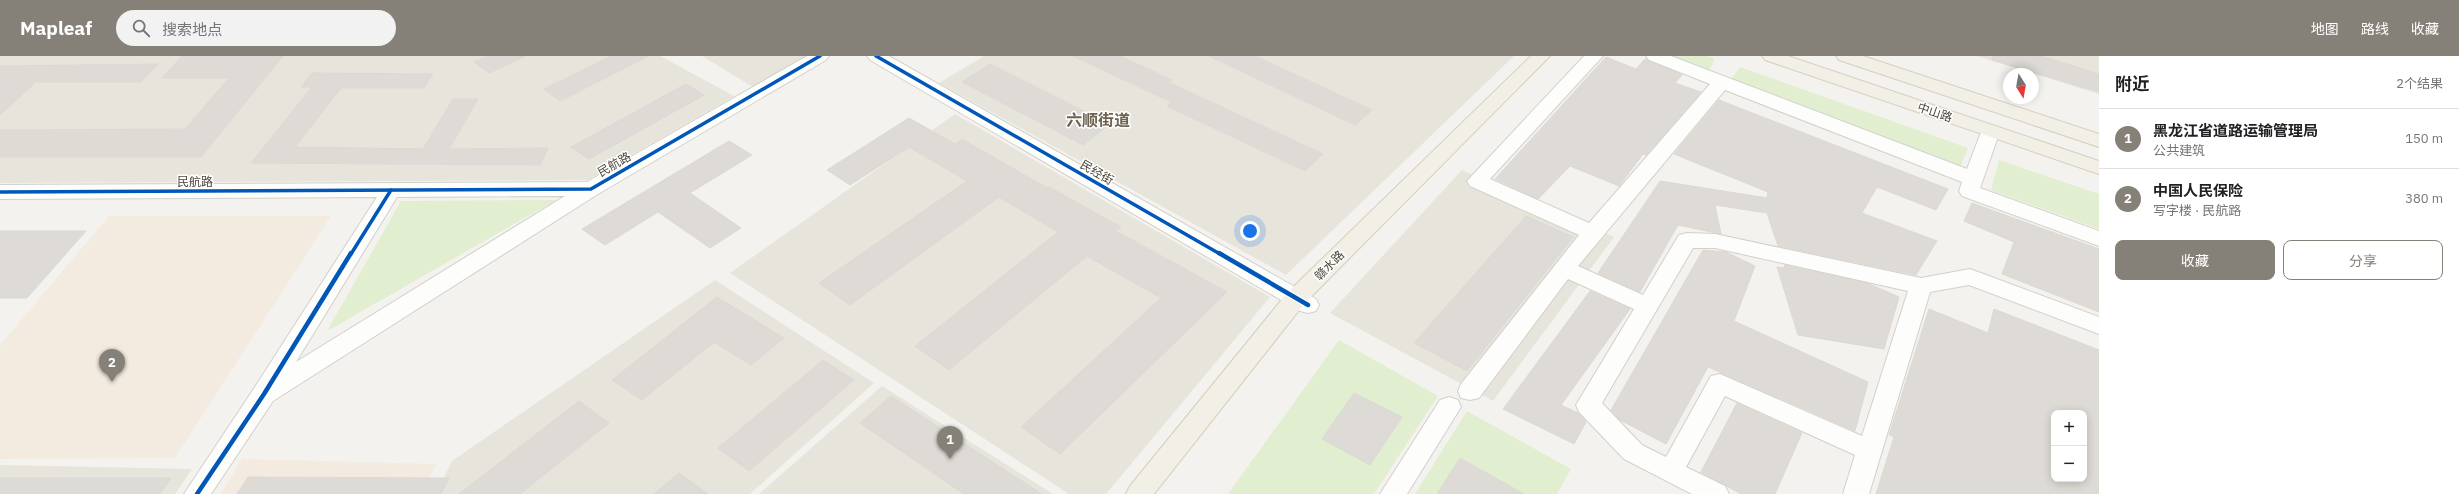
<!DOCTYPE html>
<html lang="zh">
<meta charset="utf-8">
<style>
:root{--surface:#fff;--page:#f2f2f2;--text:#202124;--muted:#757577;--line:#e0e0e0;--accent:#868178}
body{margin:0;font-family:"IBM Plex Sans","Noto Sans SC",sans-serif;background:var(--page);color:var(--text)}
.controls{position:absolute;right:12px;bottom:12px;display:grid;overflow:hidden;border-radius:8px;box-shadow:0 2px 10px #0003}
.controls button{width:36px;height:36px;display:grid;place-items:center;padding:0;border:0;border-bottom:1px solid var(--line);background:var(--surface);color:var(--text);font:20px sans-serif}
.compass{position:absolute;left:2003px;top:12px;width:36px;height:36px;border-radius:50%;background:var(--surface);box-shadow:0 2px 10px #0003;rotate:169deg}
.you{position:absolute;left:1250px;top:175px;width:14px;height:14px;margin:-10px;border:3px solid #fff;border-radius:50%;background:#1a73e8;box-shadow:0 0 0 6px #1a73e833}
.badge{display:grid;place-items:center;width:26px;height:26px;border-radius:50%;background:var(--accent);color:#fff;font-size:13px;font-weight:700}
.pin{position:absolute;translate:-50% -33px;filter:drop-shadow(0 1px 2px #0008)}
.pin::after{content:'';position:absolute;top:21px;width:14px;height:12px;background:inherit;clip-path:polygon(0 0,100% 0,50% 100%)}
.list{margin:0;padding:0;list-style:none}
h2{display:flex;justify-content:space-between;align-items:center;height:52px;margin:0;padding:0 16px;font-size:17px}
h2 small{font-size:13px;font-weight:400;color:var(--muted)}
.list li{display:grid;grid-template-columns:26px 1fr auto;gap:12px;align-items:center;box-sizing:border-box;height:60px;padding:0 16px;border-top:1px solid var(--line)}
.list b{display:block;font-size:15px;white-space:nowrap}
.list p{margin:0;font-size:13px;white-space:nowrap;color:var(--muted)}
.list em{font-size:13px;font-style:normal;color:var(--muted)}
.actions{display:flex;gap:8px;padding:12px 16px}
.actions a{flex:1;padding:9px 0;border:1px solid var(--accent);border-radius:8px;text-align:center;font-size:14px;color:var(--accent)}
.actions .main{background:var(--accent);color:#fff}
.icon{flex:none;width:22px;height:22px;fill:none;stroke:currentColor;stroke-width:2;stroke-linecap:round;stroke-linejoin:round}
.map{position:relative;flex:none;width:2099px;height:438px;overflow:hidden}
header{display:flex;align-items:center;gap:24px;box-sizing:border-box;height:56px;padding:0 20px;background:var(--accent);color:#fff}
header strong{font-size:19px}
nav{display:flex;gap:22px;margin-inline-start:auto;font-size:14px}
.search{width:280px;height:36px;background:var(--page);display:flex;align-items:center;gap:10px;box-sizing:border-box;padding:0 14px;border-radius:22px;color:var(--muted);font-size:15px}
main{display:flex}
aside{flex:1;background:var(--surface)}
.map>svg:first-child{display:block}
.residential{fill:#e7e4dc}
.commercial{fill:#f3ebdf}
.green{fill:#e1eecf}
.building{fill:#dedbd6;stroke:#dcd9d4;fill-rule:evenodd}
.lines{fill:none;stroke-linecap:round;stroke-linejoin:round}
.minor-casing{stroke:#d2d0cb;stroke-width:2}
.major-casing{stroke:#d6cebb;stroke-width:2}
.minor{fill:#fdfdfc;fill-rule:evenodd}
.major{fill:#f2efe6;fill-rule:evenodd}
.cycleway-far1-casing{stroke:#fff;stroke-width:5.5}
.cycleway-casing{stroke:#fff;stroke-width:7}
.cycleway-far1{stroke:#0057b8;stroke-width:3.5}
.cycleway{stroke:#0057b8;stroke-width:4.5}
.labels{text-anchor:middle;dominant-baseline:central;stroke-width:3;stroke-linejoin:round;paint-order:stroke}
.street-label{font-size:12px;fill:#4b4439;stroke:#fff}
.district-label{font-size:16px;font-weight:bold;fill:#6e6250;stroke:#fff}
</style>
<header>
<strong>Mapleaf</strong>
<div class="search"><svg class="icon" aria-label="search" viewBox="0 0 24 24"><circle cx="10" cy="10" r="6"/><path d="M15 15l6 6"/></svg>搜索地点</div>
<nav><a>地图</a><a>路线</a><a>收藏</a></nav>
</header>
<main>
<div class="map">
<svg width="2099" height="438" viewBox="0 0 2099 438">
<rect width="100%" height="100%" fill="#f4f2ee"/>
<!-- residential -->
<g class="residential">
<path d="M0,0H660L734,40L588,124L0,127Z"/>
<path d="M702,0H809L753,31Z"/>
<path d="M984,0H1514L1286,219L939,27Z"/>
<path d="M1977,0H2099V38Z"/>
<path d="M955,58L1270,241L1106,438H1069L730,217Z"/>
<path d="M1462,114L1614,181L1493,345L1330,257Z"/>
<path d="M715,224L874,327L750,438H436L452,405Z"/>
<path d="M882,330L1053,438H759Z"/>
<path d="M0,409L192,413L175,438H0Z"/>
</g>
<!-- commercial -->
<g class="commercial">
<path d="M109,160H331L175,402L0,403V289Z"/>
<path d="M242,403L437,408L421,438H221Z"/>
</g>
<!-- green -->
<g class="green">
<path d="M1672,0H1707L1715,3L1709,14Z"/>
<path d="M1740,11L1968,92L1960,111L1730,25Z"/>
<path d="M1999,104L2099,138V173L1991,134Z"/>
<path d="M556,144L327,275L401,145Z"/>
<path d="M1339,284L1438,340L1374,438H1228Z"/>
<path d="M1467,355L1571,413L1557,438H1415Z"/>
</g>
<!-- building -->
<g class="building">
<path d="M182,0H283L201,101H0V74L185,73L229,22H162Z"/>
<path d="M488,0H526L489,17L474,6Z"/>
<path d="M611,0H649L560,45L544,33Z"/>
<path d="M1073,0H1120L1172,24L1168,26L1323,98L1305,115L1167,50L1171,46Z"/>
<path d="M1209,0H1255L1372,54L1355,69Z"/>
<path d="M1993,0H2041L2099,18V36L1992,4Z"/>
<path d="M1606,1L1636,13L1645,3L1682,19L1675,27L1701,36L1646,99L1643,98L1619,130L1570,110L1538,143L1495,123Z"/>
<path d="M158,8L141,26H36L0,59V10Z"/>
<path d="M990,8L1110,68L1083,89L962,26Z"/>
<path d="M312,17L433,18L424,32H341L295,91L423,93L453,43H478L449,93L548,92L540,109L251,107L312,31H301Z"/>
<path d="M686,28L704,39L589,103L571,91Z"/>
<path d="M1719,44L1948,133L1936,154L1877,131L1862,157L1937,185L1916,219L1778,190L1767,157L1715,149L1721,178L1678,169L1640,236L1598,217L1660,125L1767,142L1768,136L1674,98Z"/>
<path d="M909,62L955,88L962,83L1047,132L1049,131L1121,171L1116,175L1227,236L1060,398L1021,371L1161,242L1087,200L949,314L915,290L1058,176L999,141L850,249L819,227L967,125L909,91L850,129L827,114Z"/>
<path d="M729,85L752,99L690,137L741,172L710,192L658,156L605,189L582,173Z"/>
<path d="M1972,147L2099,193V256L2002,218L2014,186L1964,165Z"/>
<path d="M1526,160L1573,181L1467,315L1414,287Z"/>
<path d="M0,175H86L27,242H0Z"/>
<path d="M1703,194L1726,196L1755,210L1734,265L1868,326L1855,375L1708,311L1666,388L1620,364L1611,354Z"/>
<path d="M1784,209L1867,227L1899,241L1884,293L1798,279L1777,211L1785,212Z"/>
<path d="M1590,235L1630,253L1561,349L1578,357L1586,366L1574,388L1503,353Z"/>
<path d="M717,241L784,282L751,309L714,286L642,344L612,324Z"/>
<path d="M1929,253L1988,277L1994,253L2099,294V438H1876L1894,381L1889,379ZM2054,357H2084V423H2054Z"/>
<path d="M823,304L854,324L749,415L718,392Z"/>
<path d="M1354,337L1402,361L1370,409L1322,383Z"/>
<path d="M891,340L1042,438H964L860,367Z"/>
<path d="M579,345L609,367L520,438H459Z"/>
<path d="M1737,347L1802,377L1775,438H1741L1701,416Z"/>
<path d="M1460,402L1524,438H1437Z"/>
<path d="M679,417L708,438H654Z"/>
<path d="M248,421L449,422L441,438H237Z"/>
<path d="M0,422H171L160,438H0Z"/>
</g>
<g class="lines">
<defs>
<g id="minor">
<path d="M807,0H829L826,4L598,138L273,345L211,438H184L255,331L377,141L0,143V129L587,126ZM565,140L296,306L397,141Z"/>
<path d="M867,0H889L1316,243L1319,249L1316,255L1308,257L1300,255L870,4Z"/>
<path d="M1584,0H1603L1490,123L1589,167L1710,28L1649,4L1646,0H1671L1967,113L1983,71L1990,69L1997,71L2000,75L1980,132L2099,175V190L1962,140L1959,135L1962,126L1725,34L1578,210L1643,239L1679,179L1687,177L1715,178L1921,222L1970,213L2099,261V278L1969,229L1930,236L1869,438H1843L1855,399L1725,340L1686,411L1725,430L1729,438H1692L1624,403L1579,356L1576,349L1634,253L1568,223L1479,342L1470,344L1461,342L1458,335L1461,328L1579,179L1470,130L1467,125ZM1693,192H1715L1908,235L1862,380L1720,318L1711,320L1666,401L1642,389L1602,347Z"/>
<path d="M1449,341L1458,344L1461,351L1407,438H1380L1440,344Z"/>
</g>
<g id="major">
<path d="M1531,0H1550L1304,248L1154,438H1126L1130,430L1288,236Z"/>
<path d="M1762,0H1788L2099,105V118L1765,4Z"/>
<path d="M1836,0H1863L2099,78V91L1839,4Z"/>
</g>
</defs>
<!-- minor casing -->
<use href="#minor" class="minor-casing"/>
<!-- major casing -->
<use href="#major" class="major-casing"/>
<!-- minor -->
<use href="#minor" class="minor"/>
<!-- major -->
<use href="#major" class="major"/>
<defs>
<g id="cycleway-far1">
<path d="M876,0L1220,198"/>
<path d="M0,136L591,133L820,0"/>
<path d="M351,198L391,134"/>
</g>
<g id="cycleway">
<path d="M1219,197L1308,249"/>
<path d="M197,438L264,338L351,197"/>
</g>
</defs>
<!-- cycleway-far1 casing -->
<use href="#cycleway-far1" class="cycleway-far1-casing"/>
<!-- cycleway casing -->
<use href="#cycleway" class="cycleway-casing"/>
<!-- cycleway-far1 -->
<use href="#cycleway-far1" class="cycleway-far1"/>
<!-- cycleway -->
<use href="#cycleway" class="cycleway"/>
</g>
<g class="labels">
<!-- street labels -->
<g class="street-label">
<text transform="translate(1935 56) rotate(19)">中山路</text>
<text transform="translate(614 108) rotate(-30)">民航路</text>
<text transform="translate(1097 116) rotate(30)">民经街</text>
<text x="195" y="125">民航路</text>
<text transform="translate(1329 209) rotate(-45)">赣水路</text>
</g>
<!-- district labels -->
<g class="district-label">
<text x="1098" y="64">六顺街道</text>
</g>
</g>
</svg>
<div class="controls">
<button>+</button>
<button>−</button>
</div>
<svg class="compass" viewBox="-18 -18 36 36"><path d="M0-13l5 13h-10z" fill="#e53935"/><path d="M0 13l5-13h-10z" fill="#757577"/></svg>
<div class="you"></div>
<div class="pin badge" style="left:950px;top:403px">1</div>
<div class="pin badge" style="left:112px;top:326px">2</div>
</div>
<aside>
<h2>附近<small>2个结果</small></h2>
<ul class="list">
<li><span class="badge">1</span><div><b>黑龙江省道路运输管理局</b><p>公共建筑</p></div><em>150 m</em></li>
<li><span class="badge">2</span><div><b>中国人民保险</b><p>写字楼 · 民航路</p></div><em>380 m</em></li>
</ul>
<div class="actions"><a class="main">收藏</a><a>分享</a></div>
</aside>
</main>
